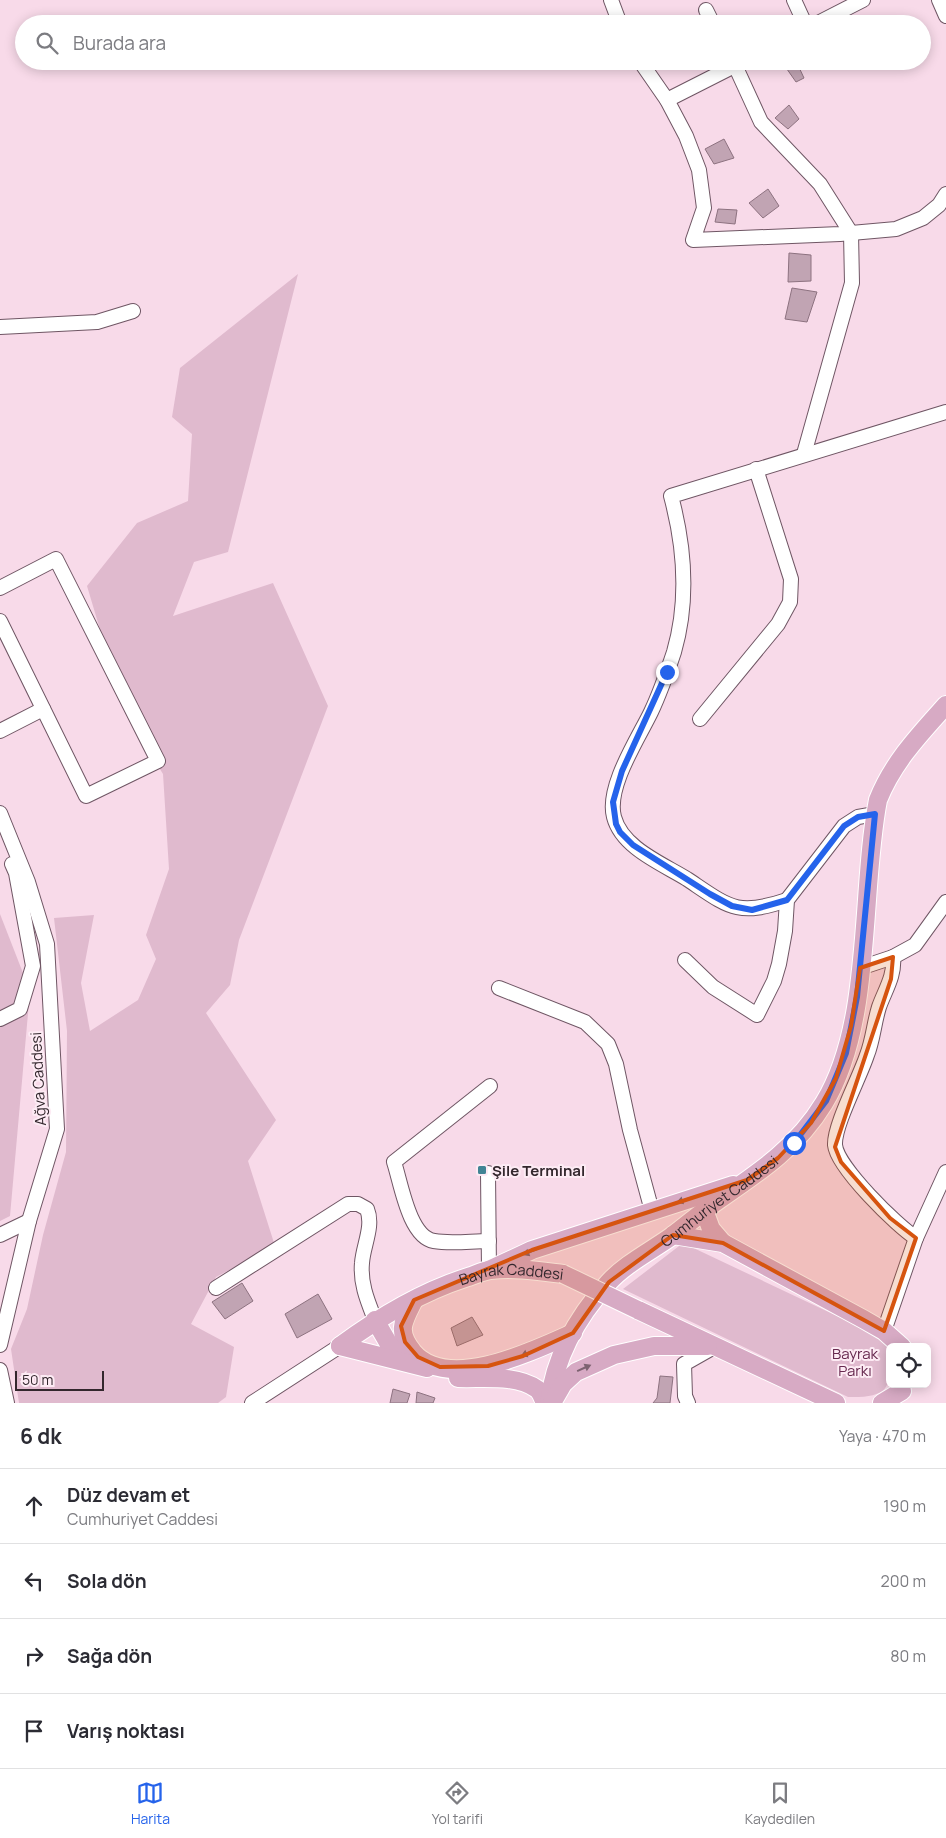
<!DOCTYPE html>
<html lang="tr">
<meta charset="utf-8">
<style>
:root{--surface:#fff;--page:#f2f2f3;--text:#2b2b33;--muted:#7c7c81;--line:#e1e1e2;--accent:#2563eb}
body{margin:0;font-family:Manrope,sans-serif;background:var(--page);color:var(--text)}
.controls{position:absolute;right:15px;bottom:15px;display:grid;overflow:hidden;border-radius:8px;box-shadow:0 2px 12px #0003}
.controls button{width:45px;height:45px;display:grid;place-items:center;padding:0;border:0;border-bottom:1px solid var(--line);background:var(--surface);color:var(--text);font:25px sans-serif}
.scale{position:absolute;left:15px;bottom:12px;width:89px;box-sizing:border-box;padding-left:5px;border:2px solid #33272d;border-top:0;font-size:14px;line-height:18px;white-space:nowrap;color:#33272d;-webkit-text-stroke:4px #fdebf4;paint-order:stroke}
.stop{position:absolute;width:15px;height:15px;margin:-11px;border:4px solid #2563eb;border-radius:50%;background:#fff}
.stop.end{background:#2563eb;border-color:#fff;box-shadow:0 1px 5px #0008}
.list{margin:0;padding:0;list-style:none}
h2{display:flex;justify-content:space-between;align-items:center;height:65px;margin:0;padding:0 20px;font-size:21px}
h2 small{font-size:16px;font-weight:400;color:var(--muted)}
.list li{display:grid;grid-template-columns:32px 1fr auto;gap:15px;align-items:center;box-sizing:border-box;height:75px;padding:0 20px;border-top:1px solid var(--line)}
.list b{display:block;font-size:19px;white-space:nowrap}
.list p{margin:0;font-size:16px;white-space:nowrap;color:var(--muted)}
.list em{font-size:16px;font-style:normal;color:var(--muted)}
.icon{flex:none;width:28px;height:28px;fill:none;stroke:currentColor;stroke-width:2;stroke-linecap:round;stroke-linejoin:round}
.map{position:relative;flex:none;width:946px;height:1403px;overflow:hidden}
.search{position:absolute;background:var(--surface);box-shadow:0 2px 12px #0003;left:15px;right:15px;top:15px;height:55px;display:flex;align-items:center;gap:12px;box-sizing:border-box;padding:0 18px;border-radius:28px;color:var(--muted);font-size:19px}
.sheet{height:365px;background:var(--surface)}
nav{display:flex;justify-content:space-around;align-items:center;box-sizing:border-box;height:70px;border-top:1px solid var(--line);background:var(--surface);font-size:14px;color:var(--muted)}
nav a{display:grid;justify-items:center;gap:2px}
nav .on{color:var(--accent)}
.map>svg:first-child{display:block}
.green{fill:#e0bace}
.building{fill:#c1a4b3;stroke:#8d7280}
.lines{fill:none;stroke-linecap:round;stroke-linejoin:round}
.minor-casing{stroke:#6f5664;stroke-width:16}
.major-casing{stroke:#fff;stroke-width:20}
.minor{stroke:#fff;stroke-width:14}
.major{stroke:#d7aac4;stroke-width:18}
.major-bridge-casing{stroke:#fff;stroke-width:20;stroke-linecap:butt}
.major-bridge{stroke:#d7aac4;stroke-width:18}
.oneway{fill:#7d6271}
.route{stroke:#2563eb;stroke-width:6}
.marked{fill:#d6540f;fill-opacity:0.2;stroke:#d6540f;stroke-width:4;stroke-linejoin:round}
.poi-dot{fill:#418494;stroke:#fdebf4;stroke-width:2}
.labels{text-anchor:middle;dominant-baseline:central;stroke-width:4;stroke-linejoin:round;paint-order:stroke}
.street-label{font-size:15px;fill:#33272d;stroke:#fdebf4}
.poi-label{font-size:15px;font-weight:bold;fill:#33272d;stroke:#fdebf4;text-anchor:start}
.park-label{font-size:15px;fill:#67294f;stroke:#fdebf4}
</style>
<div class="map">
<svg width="946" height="1403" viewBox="0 0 946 1403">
<rect width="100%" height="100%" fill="#f8dae9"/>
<!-- green -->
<g class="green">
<path d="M298,274L228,552L194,562L173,616L273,583L328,706L239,940L230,985L206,1013L276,1120L248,1161L275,1246L216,1277L191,1324L234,1347L226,1397L218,1403H19L11,1349L27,1309L43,1235L66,1152L67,1031L54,918L94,915L81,983L90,1031L138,1000L156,959L146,935L169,869L163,774L125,713L87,586L137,523L188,501L192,434L172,417L180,368Z"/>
<path d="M0,914L30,991L10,1216L0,1221Z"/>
<path d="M683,1243L890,1341C887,1380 900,1398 848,1397L623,1289Z"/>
</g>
<!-- building -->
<g class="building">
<path d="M796,61L804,78L796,82L782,62Z"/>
<path d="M789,105L799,119L788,129L775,118Z"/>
<path d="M724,139L734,158L714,164L705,149Z"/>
<path d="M768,189L779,206L763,218L749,203Z"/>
<path d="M718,209L737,210L735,224L715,222Z"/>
<path d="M789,253L811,255V281L788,282Z"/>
<path d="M792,288L817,292L807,322L785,319Z"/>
<path d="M242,1283L253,1301L225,1319L212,1302Z"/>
<path d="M318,1294L332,1319L297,1338L285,1314Z"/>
<path d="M472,1317L483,1335L457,1346L451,1328Z"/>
<path d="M660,1376L673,1377L670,1403H653L657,1398Z"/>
<path d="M393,1389L410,1394L407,1403H390Z"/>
<path d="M417,1392L435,1398L433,1403H416Z"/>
</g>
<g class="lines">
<defs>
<g id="minor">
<path d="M611,0L620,24"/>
<path d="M794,0L805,24"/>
<path d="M939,0L946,16"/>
<path d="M706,10L713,24"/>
<path d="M816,24L863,0"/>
<path d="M640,61L667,100L686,136L699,170L704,208L693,240L840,234L896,229L923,218L939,205L946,194"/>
<path d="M733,61L761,122L820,184L851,233L852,283L804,454"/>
<path d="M667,100L742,62"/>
<path d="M0,327L97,322L133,311"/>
<path d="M0,588L56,559L158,761L86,796L0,621"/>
<path d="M700,719L778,624L790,602L791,579L756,469"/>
<path d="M0,731L43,709"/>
<path d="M0,813L28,882L47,944L57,1129L29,1221L0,1345"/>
<path d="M787,900C737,917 729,907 687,879C663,864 622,848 614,817C606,787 638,739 651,712C660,693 667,673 674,652C689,600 685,548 671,496L946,412"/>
<path d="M893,957C895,976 885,990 879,1007C874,1023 873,1040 867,1055C860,1077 834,1125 835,1145C837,1167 897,1226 916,1238"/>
<path d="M685,960L713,987L757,1015L774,981L779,964L785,931L787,900L844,826L858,817L875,814"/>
<path d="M860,968L893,957L915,945L946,902"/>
<path d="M499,988L585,1022L608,1044L616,1064L630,1130L652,1211"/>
<path d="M0,1019L20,1009L33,966L16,873L12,864"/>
<path d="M488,1173L489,1270"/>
<path d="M0,1235L29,1221"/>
<path d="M489,1241C471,1241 451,1244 434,1241C409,1237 401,1183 394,1162L490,1086"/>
<path d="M216,1288L348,1204H358L367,1209C374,1226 363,1246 362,1263C360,1284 368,1302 375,1320"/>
<path d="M884,1331L916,1238L946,1172"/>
<path d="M0,1370L7,1403"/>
<path d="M252,1403L340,1346"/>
<path d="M688,1403L685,1396L684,1364L714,1347"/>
</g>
<g id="major">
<path d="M704,1210L711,1229L723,1243"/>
<path d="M673,1235L723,1243L863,1319L884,1331L902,1347"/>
<path d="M489,1270L532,1250L733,1185"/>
<path d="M414,1300C403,1322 396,1331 413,1352C448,1393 535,1350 573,1333"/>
<path d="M638,1310L836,1403"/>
<path d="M375,1320L390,1346L408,1360"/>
<path id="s1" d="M340,1346C378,1318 419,1293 465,1278C473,1276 482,1271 490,1270C514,1267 539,1271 563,1274"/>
<path d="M340,1346L427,1368"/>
<path d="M458,1378C483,1379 516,1374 537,1389C541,1392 543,1399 545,1403"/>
<path id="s2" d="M549,1403C555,1357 577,1317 608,1283C625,1264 651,1251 672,1236C688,1224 703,1211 720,1199C761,1171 798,1146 824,1103C873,1023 860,891 878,800C893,762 920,734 946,705"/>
<path d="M552,1403L563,1384L576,1372L614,1355L654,1346H708"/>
<path d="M882,1403L902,1391"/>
</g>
</defs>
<!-- minor casing -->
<use href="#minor" class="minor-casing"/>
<!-- major casing -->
<use href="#major" class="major-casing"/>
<!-- minor -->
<use href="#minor" class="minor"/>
<!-- major -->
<use href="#major" class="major"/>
<defs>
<path id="major-bridge" d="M563,1274L638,1310"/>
</defs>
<!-- major-bridge casing -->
<use href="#major-bridge" class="major-bridge-casing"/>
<!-- major-bridge -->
<use href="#major-bridge" class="major-bridge"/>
</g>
<!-- one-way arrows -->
<defs><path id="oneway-solid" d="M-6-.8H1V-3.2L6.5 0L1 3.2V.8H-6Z" transform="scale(1.25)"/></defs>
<g class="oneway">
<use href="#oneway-solid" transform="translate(684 1200) rotate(162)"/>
<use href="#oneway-solid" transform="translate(530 1252) rotate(158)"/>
<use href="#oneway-solid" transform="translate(528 1353) rotate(157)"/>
<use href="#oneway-solid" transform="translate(584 1368) rotate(-24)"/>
</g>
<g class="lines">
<!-- route -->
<path class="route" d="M667,672L622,771L613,802L616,824L620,832L633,845L710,894L732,906L752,910L787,900L844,826L858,817L875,814L857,997L846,1053L826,1101L794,1143"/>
</g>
<!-- marked area -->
<path class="marked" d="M893,957L891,979L835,1147L841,1162L890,1218L916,1238L884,1331L723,1243L673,1235L609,1282L573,1333L523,1356L488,1366L440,1367L418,1357L405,1342L401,1326L414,1300L532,1250L747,1180L778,1158L811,1123L836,1078L851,1026L860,968Z"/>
<!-- markers -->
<rect class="poi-dot" x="477" y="1165" width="10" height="10" rx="2.5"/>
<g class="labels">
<!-- street labels -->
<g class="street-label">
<text transform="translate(38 1079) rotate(-93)">Ağva Caddesi</text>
<text stroke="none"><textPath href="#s2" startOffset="274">Cumhuriyet Caddesi</textPath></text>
<text stroke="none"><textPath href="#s1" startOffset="190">Bayrak Caddesi</textPath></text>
</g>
<!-- poi labels -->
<g class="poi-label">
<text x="492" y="1170">Şile Terminal</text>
</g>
<!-- park labels -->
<g class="park-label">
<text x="855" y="1353">Bayrak<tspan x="855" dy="17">Parkı</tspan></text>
</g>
</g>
</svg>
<div class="controls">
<button><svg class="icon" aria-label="locate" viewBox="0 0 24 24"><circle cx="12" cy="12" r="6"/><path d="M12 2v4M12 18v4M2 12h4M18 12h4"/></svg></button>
</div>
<div class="scale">50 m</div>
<div class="stop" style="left:794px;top:1143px"></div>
<div class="stop end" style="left:667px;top:672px"></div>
<div class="search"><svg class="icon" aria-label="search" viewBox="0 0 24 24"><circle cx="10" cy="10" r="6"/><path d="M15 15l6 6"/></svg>Burada ara</div>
</div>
<section class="sheet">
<h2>6 dk<small>Yaya · 470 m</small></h2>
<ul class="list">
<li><svg class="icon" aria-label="ahead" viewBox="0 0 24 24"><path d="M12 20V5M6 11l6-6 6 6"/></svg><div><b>Düz devam et</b><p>Cumhuriyet Caddesi</p></div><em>190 m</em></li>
<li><svg class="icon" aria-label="left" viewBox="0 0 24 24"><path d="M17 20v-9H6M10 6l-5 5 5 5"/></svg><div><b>Sola dön</b></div><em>200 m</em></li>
<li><svg class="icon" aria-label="right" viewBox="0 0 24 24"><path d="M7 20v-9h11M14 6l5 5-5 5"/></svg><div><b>Sağa dön</b></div><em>80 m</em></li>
<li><svg class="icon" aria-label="arrive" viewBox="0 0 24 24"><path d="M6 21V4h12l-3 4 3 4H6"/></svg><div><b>Varış noktası</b></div></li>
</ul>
</section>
<nav>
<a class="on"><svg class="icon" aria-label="map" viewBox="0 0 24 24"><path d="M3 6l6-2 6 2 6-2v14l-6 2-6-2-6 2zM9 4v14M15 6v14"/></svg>Harita</a>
<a><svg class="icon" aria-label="directions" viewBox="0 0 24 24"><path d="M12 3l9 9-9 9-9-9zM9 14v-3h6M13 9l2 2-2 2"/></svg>Yol tarifi</a>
<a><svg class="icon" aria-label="saved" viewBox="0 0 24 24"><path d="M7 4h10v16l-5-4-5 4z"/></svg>Kaydedilen</a>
</nav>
